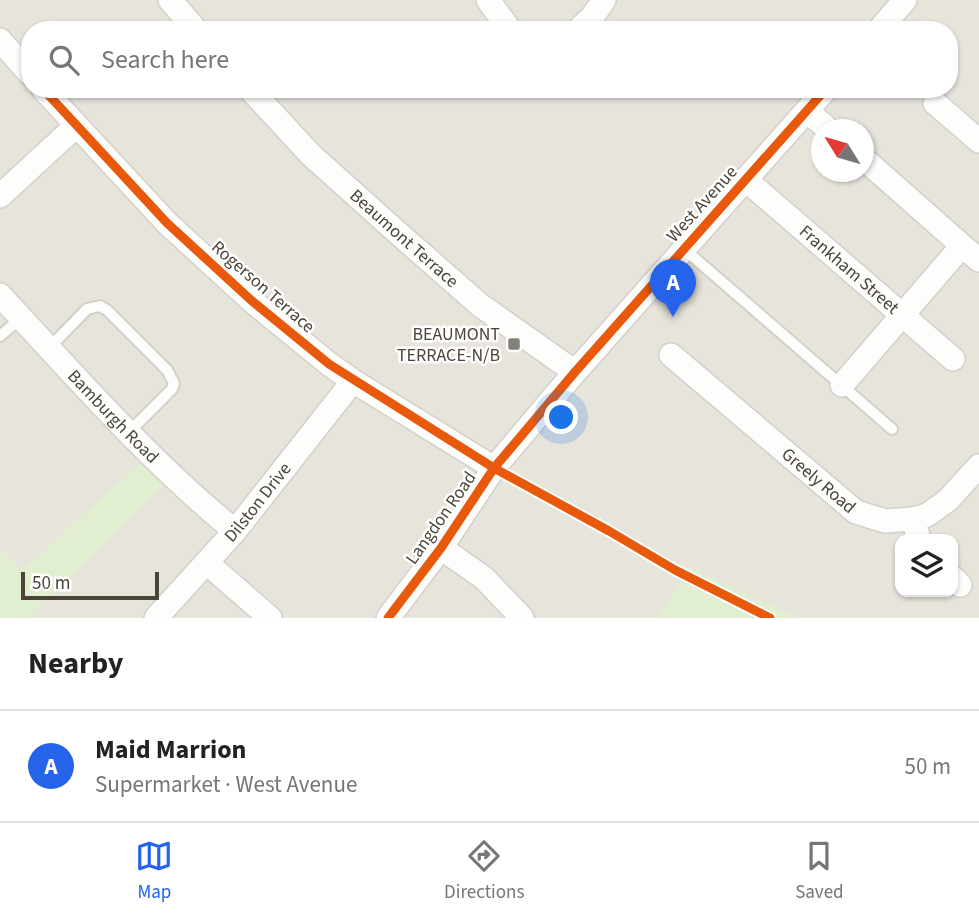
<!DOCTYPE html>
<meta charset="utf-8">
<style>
:root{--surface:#fff;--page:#f2f2f2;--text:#222;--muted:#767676;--line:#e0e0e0;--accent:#2563eb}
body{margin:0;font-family:"Source Sans 3",sans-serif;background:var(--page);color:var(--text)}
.controls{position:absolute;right:21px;bottom:21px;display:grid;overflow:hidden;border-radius:14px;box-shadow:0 2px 5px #0004}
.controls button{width:63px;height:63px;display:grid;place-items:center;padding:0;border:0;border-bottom:2px solid var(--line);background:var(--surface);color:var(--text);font:35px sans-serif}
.compass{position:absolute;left:811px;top:119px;width:63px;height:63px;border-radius:50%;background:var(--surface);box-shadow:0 2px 5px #0004;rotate:307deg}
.scale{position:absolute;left:21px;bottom:18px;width:138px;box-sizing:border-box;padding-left:7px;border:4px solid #4b4439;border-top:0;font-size:19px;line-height:24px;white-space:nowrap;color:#4b4439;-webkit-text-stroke:5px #fff;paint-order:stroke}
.you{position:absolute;left:562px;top:418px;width:24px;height:24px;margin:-18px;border:5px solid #fff;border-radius:50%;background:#1a73e8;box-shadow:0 0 0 10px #1a73e833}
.badge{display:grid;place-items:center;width:46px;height:46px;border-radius:50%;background:var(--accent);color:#fff;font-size:23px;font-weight:700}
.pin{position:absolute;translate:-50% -58px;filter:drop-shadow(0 2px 4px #0008)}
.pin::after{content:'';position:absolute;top:37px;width:24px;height:21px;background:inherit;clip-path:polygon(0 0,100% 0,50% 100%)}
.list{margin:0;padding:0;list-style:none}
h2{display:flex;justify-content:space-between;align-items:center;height:91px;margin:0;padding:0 28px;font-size:30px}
h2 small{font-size:23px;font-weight:400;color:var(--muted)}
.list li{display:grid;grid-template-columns:46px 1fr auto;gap:21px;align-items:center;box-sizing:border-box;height:112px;padding:0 28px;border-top:2px solid var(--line)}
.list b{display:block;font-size:26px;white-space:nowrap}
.list p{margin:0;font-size:23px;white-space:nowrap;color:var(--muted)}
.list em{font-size:23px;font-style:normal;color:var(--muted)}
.icon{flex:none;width:38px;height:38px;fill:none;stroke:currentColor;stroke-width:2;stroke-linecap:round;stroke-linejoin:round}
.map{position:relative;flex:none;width:979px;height:618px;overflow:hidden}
.search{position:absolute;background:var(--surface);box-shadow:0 2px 5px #0004;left:21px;right:21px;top:21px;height:77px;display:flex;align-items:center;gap:18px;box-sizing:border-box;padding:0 24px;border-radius:28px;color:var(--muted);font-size:26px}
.sheet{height:203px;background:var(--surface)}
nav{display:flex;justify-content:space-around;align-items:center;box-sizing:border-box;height:98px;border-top:2px solid var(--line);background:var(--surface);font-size:19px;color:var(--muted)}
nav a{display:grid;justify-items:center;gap:4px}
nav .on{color:var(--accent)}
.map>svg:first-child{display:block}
.residential{fill:#e7e4dc;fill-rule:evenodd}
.green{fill:#e1eecf}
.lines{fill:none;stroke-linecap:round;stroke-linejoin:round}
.lane-casing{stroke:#d2d0cb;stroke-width:14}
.street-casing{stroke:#d2d0cb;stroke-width:26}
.lane{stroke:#fdfdfc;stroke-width:10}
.street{stroke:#fdfdfc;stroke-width:23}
.cycleway-casing{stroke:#fff;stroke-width:13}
.cycleway{stroke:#e8590c;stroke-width:9}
.poi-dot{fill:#868178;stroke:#fff;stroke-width:2.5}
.labels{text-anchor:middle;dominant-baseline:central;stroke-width:5;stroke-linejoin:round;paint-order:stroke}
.street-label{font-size:18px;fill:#4b4439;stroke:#fff}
.poi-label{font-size:18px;fill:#4b4439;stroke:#fff;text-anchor:end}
</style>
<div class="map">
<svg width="979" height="618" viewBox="0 0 979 618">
<rect width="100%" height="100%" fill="#f4f2ee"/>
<!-- residential -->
<path class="residential" d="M0,0H979V618H0ZM30,30H949V89H30ZM822,130H864V172H822ZM900,539H953V592H900Z"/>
<!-- green -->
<g class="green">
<path d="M140,463L164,485L28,618H0V548L21,571Z"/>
<path d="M690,566L797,618H657L679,586Z"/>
</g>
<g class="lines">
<defs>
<g id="lane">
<path d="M683,248L892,429"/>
<path d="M0,336L21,318"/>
<path d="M49,348L87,309L100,306L107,310L167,370L174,383L172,389L128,433"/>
</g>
<g id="street">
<path d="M170,0L196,30"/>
<path d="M488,0L510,30"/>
<path d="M578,30L592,17L604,0"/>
<path d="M879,30L905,0"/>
<path d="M0,40L30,74"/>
<path d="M43,89L167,223L252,301L329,364L353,381L494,468"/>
<path id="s1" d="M250,89L311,155L398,233L480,305L575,372"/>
<path d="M935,103L979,141"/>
<path d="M807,111L829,130"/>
<path id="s2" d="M745,179L953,359"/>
<path d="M0,196L76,126"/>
<path d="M960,244L979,260"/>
<path id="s3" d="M0,295C75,376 149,461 235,531"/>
<path id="s4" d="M671,355L856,512L885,521L913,519L927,515L948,500L979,466"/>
<path d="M842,385L961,247L958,242L864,159"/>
<path d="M913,519L919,539"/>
<path d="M441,548L484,578L522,618"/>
<path d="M207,563L270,618"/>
<path d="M953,578L960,585"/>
<path id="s5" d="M156,618L235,531L353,381"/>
<path d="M388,618L441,548L494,468L575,372L826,89"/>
</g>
</defs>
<!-- lane casing -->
<use href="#lane" class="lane-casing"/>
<!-- street casing -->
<use href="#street" class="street-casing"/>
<!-- lane -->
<use href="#lane" class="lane"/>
<!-- street -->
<use href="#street" class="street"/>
<defs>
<g id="cycleway">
<path d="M43,89L167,223L252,301L329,364L494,468L609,531L675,570L770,618"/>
<path d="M388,618L441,548L494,468L575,372L826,89"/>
</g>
</defs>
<!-- cycleway casing -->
<use href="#cycleway" class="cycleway-casing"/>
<!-- cycleway -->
<use href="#cycleway" class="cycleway"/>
</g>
<!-- markers -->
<rect class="poi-dot" x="507" y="337" width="14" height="14" rx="3.5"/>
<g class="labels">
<!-- street labels -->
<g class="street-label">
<text transform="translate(702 204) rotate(-48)">West Avenue</text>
<text stroke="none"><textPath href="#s1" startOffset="215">Beaumont Terrace</textPath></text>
<text stroke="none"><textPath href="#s2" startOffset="138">Frankham Street</textPath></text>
<text transform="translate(263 287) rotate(41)">Rogerson Terrace</text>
<text stroke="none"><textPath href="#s3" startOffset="166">Bamburgh Road</textPath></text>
<text stroke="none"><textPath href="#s4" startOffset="194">Greely Road</textPath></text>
<text stroke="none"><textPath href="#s5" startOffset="154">Dilston Drive</textPath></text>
<text transform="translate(441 518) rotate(-55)">Langdon Road</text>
</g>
<!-- poi labels -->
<g class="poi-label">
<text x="500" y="334">BEAUMONT<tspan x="500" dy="21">TERRACE-N/B</tspan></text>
</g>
</g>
</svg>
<div class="controls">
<button><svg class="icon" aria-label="layers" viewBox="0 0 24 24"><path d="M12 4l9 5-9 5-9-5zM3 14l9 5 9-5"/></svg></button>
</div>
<svg class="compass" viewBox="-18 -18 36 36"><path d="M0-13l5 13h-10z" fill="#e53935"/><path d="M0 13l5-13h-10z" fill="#767676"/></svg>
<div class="scale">50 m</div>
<div class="you"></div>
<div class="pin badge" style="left:673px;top:317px">A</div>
<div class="search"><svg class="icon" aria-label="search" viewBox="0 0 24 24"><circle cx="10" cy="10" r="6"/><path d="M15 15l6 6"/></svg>Search here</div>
</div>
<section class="sheet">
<h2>Nearby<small></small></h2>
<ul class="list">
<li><span class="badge">A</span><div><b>Maid Marrion</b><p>Supermarket · West Avenue</p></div><em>50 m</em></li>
</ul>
</section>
<nav>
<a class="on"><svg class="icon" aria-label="map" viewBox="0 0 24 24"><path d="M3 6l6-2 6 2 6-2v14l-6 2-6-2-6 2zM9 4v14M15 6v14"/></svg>Map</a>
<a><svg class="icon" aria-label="directions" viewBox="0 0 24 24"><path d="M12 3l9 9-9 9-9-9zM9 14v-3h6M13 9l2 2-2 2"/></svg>Directions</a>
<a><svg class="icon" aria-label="saved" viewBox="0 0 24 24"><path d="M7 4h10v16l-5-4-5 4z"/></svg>Saved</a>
</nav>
